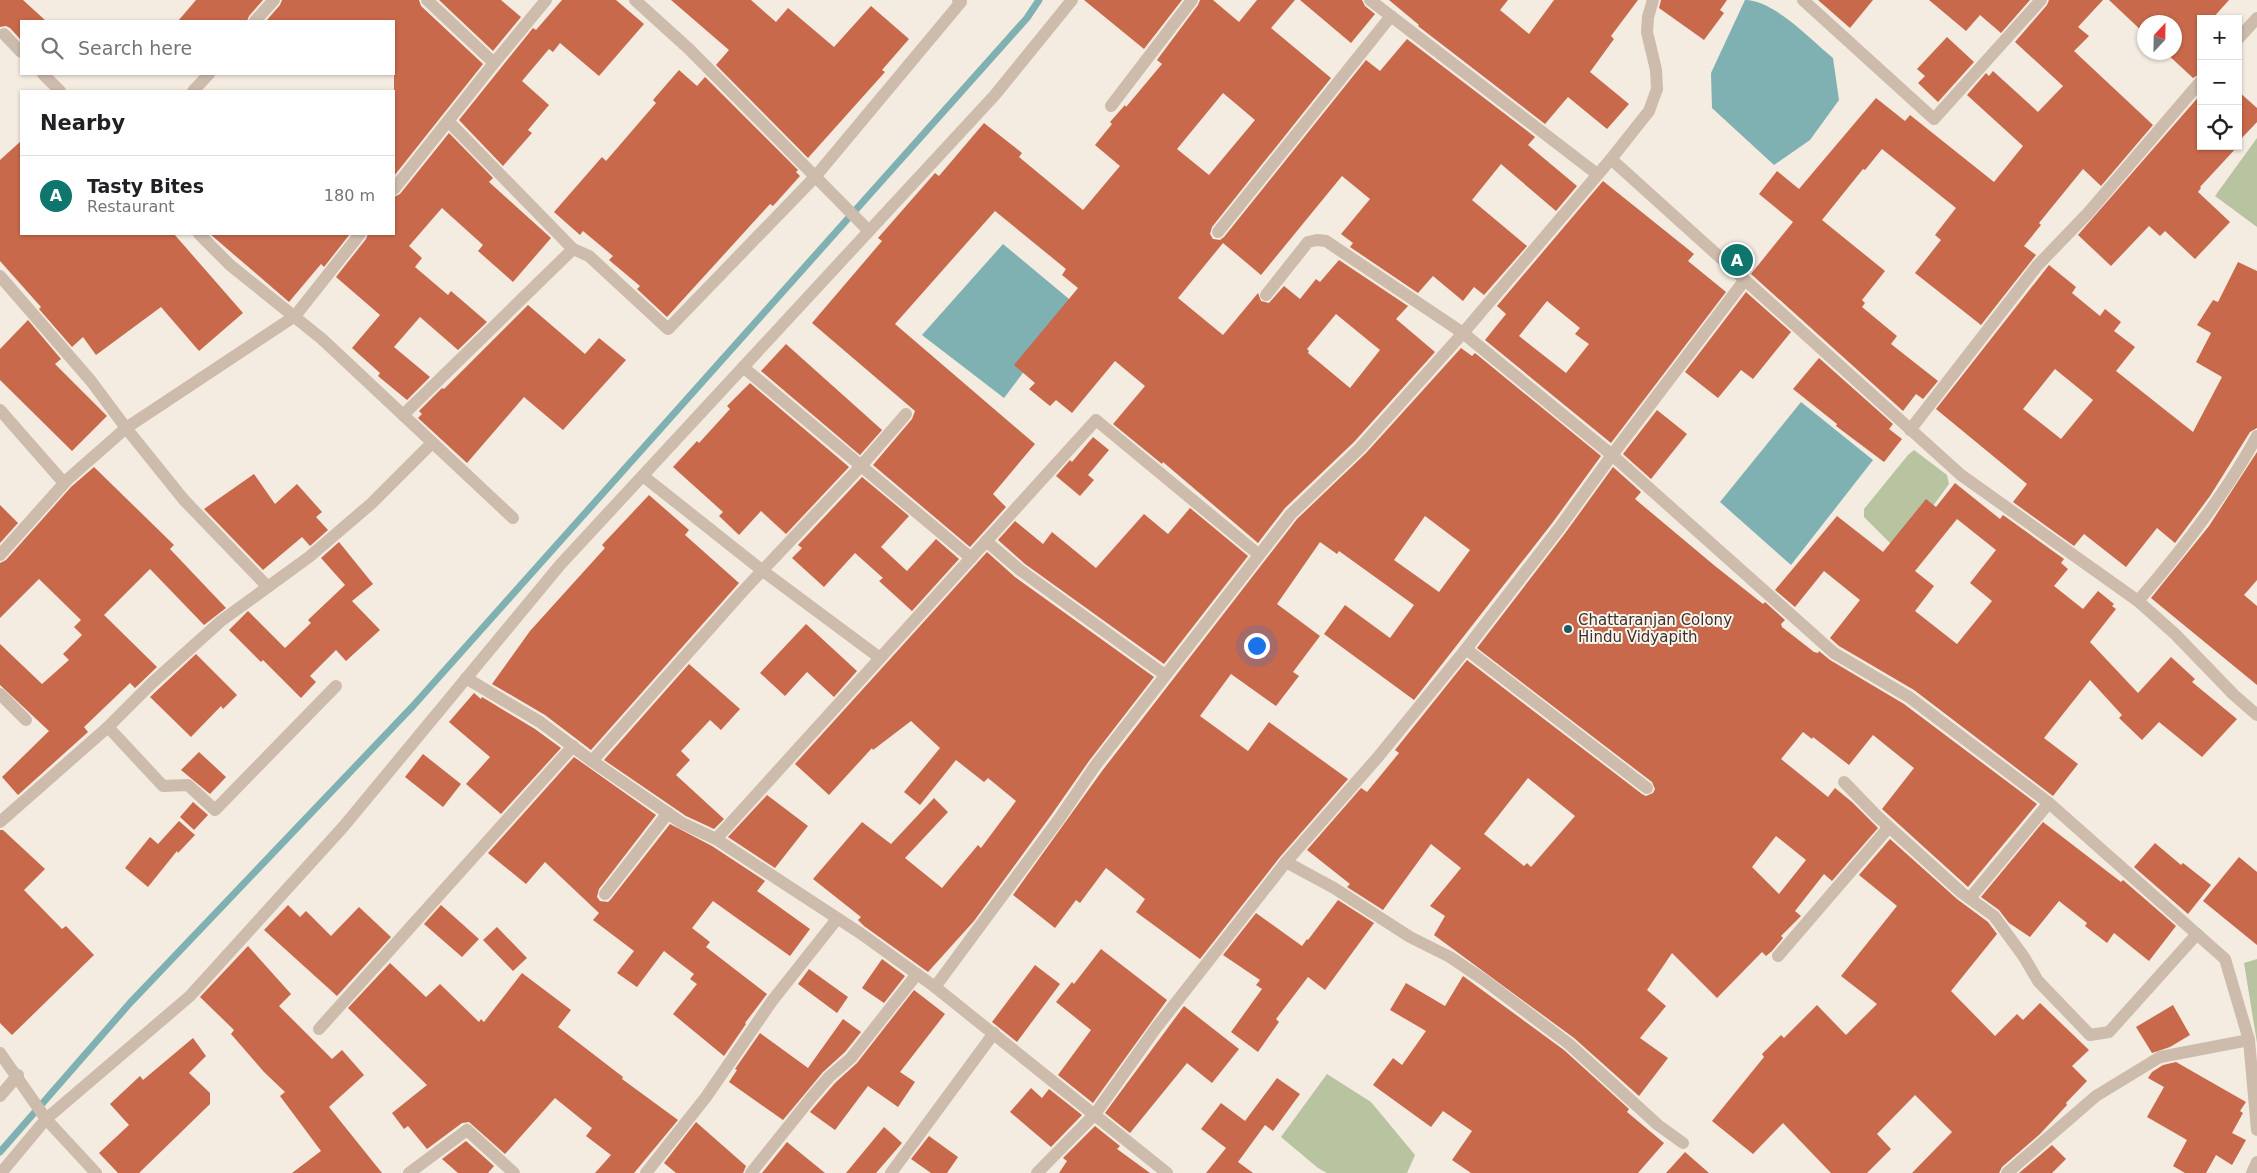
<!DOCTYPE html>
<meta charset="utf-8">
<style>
:root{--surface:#fff;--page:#f6f6f6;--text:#202124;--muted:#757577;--line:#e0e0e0;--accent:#0f766e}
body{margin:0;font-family:"DejaVu Sans",sans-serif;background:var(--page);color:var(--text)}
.controls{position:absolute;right:15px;top:15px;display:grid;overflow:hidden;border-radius:0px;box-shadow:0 1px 4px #0004}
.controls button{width:45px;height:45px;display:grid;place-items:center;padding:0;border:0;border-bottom:1px solid var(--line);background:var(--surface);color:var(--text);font:25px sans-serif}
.compass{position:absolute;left:2137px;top:15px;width:45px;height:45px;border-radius:50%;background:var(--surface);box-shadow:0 1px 4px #0004;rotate:22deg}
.you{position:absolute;left:1256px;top:645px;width:18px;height:18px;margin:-12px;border:4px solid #fff;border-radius:50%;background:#1a73e8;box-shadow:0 0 0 8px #1a73e833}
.badge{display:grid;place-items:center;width:32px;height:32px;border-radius:50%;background:var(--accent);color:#fff;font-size:16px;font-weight:700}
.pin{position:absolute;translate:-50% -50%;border:2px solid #fff;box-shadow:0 1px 5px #0006}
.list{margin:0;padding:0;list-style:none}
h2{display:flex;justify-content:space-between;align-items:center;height:65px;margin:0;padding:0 20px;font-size:21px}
h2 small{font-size:16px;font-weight:400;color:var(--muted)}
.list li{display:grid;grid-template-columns:32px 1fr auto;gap:15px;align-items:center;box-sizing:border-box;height:80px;padding:0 20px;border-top:1px solid var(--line)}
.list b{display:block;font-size:19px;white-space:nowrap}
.list p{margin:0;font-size:16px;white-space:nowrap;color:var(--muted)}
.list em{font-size:16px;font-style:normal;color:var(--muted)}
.icon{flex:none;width:28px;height:28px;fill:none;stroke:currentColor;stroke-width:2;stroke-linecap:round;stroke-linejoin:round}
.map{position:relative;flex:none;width:2257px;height:1173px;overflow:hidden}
.search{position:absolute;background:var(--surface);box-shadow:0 1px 4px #0004;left:20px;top:20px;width:375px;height:55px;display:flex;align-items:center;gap:12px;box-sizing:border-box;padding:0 18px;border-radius:0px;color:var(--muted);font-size:19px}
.panel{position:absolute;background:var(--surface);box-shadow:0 1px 4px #0004;left:20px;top:90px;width:375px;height:145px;border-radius:0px}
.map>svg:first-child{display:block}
.green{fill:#b8c4a0}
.water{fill:#7fb0b2}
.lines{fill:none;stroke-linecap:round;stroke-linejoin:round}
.stream{stroke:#7fb0b2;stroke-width:7}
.building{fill:#c8694b;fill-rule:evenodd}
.minor{stroke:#cdbbac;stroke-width:12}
.poi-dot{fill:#1f5a5e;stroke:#fbf5ee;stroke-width:2}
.labels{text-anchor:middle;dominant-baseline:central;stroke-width:4;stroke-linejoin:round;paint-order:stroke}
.poi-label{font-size:15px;fill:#3b302b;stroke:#fbf5ee;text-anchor:start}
</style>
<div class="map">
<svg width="2257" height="1173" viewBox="0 0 2257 1173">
<rect width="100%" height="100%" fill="#f4ebe1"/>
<!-- green -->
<g class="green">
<path d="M2257,138V227L2215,196Z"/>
<path d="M1914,450L1947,475L1949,484L1906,543L1894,547L1864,517V509L1908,455Z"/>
<path d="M2257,959V1043L2244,963Z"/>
<path d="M1327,1074L1371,1102L1415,1155L1407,1173H1327L1318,1168L1281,1137Z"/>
</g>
<!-- water -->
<g class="water">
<path d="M1745,0C1774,0 1811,40 1833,58L1839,100L1810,140L1774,165L1712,108L1711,73Z"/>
<path d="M1003,244L1075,304L1004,398L922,335Z"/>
<path d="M1801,402L1873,460L1791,565L1720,502Z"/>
</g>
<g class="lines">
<!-- stream -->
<path class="stream" d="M0,1152L130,1003L413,706L1027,18L1039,0"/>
</g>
<!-- building -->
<g class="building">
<path d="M0,0H23L46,21H21V40L10,28L6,26L0,27Z"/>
<path d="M196,0H263L249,16L247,21H178Z"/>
<path d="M282,0H419L421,6L483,64L394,176V21H266L280,5Z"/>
<path d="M439,0H501L521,17L493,51Z"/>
<path d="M562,0H616L644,24L599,76L560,43L553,52L549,49L522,81L549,105L528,130L532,133L503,166L459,120L533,28L536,30Z"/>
<path d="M671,0H751L776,22L788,8L834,47L871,6L909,39L882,70L885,72L808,158L716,65L729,50Z"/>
<path d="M1084,0H1182L1144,49Z"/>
<path d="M1200,0H1213L1239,22L1257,0H1295L1271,28L1331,78L1212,227L1210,234L1213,239L1220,240L1224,237L1366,60L1380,71L1407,39L1535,137L1528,145L1577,186L1556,211L1501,164L1472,200L1527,246L1484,295L1474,287L1463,301L1433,276L1418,293L1350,247L1353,243L1341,234L1370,199L1342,176L1261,275L1223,243L1178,298L1223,335L1258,293L1261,301L1269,303L1284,286L1300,299L1316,279L1320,282L1339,260L1408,306L1396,319L1435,352L1354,442L1285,508L1258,543L1163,462L1162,464L1113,424L1145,386L1115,361L1072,413L1056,400L1050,406L1029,389L1035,383L1014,365L1078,288L1062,275L1066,269L995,211L895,324L1035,444L993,494L1006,507L970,547L873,465L912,419L915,411L812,323L882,241L878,238L935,173L939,176L984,123L1022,153L1019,157L1083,210L1120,166L1095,145L1112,124L1110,122L1125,105L1126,107L1162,64L1157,60L1198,5ZM1223,93L1255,120L1209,175L1177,149ZM1336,314L1380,350L1350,388L1308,353L1309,351L1307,349Z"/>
<path d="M1300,0H1362L1365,6L1375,14L1351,43Z"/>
<path d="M1389,0H1508L1500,10L1529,34L1554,0H1638L1611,36L1614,39L1590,72L1629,104L1607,129L1568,97L1545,124L1418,26L1419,25Z"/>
<path d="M1661,0H1727L1720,10L1724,13L1704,40L1659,8Z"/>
<path d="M1818,0H1873L1850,28Z"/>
<path d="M1929,0H2030L2001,33L1980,15L1966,31Z"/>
<path d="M2049,0H2103L2078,27L2089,36L2074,51L2153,125L2101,186L2083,169L2039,223L2041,225L2024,246L2036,255L1981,325L1915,273L1941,240L1935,235L1956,208L1882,149L1865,170L1863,169L1822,220L1885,271L1862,300L1865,303L1862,307L1897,336L1891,344L1938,381L1923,399L1916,394L1903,411L1751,274L1793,222L1759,194L1777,171L1799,189L1876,98L1905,121L1910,115L1994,182L2023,146L1967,95L1986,73L1989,76L1993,71L2038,112L2063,86L2015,42L2047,5Z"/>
<path d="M2109,0H2229L2212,19H2201V73L2193,78L2165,52H2174V22H2144V33Z"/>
<path d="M1947,37L1974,62L1938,102L1918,83L1925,76L1917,69Z"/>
<path d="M679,70L697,86L705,77L798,170L796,172L800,176L773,206L770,204L667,317L637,289L640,286L609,260L613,256L583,231L580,235L554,212L602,157L606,161L656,103L653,100Z"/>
<path d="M2238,91L2257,108V122L2238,142Z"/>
<path d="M2201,94V146H2238L2200,187L2201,188L2198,192L2230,222L2195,259L2165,231L2160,236L2149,226L2111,266L2078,235Z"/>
<path d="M449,133L493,178L489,182L551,238L513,282L478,251L483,245L442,208L409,246L422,258L415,267L448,295L451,291L487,322L458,350L420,317L394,347L430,377L407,400L378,376L380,373L352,348L380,315L336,277L366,239L368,234H394V197L400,194Z"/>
<path d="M21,141V234H174L243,313L199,351L161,307L96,355L83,337L72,347L39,309L41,307L0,261V160Z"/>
<path d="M1603,181L1694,254L1688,261L1726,292L1611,443L1485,340L1506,314L1497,306ZM1547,301L1580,328L1575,334L1589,344L1566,373L1519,336Z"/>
<path d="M210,234H350L324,267L321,264L289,302Z"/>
<path d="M2238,262L2257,271V428L2250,432L2210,496L2175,543L2157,528L2126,567L2084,534L2074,546L2013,502L2027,484L1936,409L2049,265L2076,287L2072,293L2100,316L2105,309L2121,322L2114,331L2135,347L2116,371L2193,432L2222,377L2196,362L2211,333L2197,325L2213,300L2218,302ZM2055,369L2093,400L2061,439L2023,409Z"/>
<path d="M1746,292L1791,332L1753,379L1741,370L1718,398L1685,372Z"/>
<path d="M528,305L585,354L599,338L626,360L563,430L524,397L467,463L418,418L422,414L419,411L442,388L444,389Z"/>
<path d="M28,320L61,359L55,364L107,416L72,451L0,380V349Z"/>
<path d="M786,344L882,430L860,455L761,371Z"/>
<path d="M1461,348L1472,356L1475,353L1601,456L1553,522L1414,700L1324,634L1345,605L1390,638L1414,605L1339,551L1337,554L1320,542L1277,604L1320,636L1293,672L1299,676L1276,706L1231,674L1200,716L1248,751L1269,722L1348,779L1280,857L1200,959L1136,912L1145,899L1106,868L1080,903L1076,900L1055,928L1013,895L1102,771L1297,519L1366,453ZM1425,516L1470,550L1439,592L1394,560Z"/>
<path d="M1819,358L1893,424L1889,429L1902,439L1884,462L1836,426L1837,424L1793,389Z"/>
<path d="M750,383L849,467L786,534L761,511L739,535L719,516L723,512L673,467L697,441L699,443L730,409L727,406Z"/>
<path d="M1657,410L1687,434L1651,479L1623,454Z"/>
<path d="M1093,437L1109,450L1088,475L1094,480L1080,496L1056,476L1070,460L1072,462Z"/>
<path d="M2257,452V580L2244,595L2257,606V685L2151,598L2209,526Z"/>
<path d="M94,467L174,545L170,549L226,608L204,625L150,569L104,615L157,667L135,688L130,683L84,727L88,732L18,795L2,777L49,731L0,685V644L42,684L69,660L63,654L82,635L74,627L81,620L39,579L0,618V563L6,560L71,487Z"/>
<path d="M1613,467L1641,492L1635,499L1715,566L1763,604L1765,602L1785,620L1781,624L1782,627L1814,652L1818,653L1819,651L1830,660L1904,704L2037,804L1968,887L1882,809L1914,768L1873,735L1849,765L1813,737L1812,739L1803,732L1781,759L1828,797L1835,788L1852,802L1878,828L1832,881L1824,874L1795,911L1801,916L1781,936L1783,938L1772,951L1766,956L1762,952L1717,998L1672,953L1647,990L1666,1006L1640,1038L1668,1058L1639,1096L1574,1038L1434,935L1445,916L1430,906L1461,868L1431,844L1383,910L1347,887L1350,884L1307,850L1361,788L1367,792L1399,753L1395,750L1467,660L1642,794L1646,796L1653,793L1655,789L1652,782L1477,648L1566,532ZM1528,778L1575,816L1531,867L1527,863L1524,866L1484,834ZM1776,836L1806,860L1779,894L1752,867Z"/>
<path d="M254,474L275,504L297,484L322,512L316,517L328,530L310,546L302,537L263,570L204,509Z"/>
<path d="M862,477L909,516L881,547L907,571L936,539L959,559L912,611L879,581L883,578L855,553L824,587L792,558L802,548L798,545Z"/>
<path d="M1955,483L2000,519L2003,515L2064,559L2061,563L2068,569L2054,586L2083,609L2098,591L2114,604L2112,606L2116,609L2090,642L2138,693L2171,657L2195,679L2192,682L2237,719L2202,757L2159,722L2142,740L2119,718L2122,715L2090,680L2044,738L2078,764L2053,796L1914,690L1839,646L1830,638L1860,600L1824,571L1795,607L1775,590L1837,516L1883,552L1926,499L1936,507ZM1957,519L1996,550L1970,583L1992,601L1957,644L1915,611L1934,586L1915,571Z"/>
<path d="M649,495L689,530L685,535L739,583L591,750L545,715L492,684L530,631L605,548L602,545Z"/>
<path d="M0,505L18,523L0,543Z"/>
<path d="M1190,508L1248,556L1164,664L1025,564L998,540L1015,521L1043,544L1052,532L1096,568L1144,514L1168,534Z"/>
<path d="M339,542L373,584L352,601L380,630L346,661L336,650L310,676L316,682L301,698L263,660L261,662L229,630L248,611L285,648L311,623L308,620L345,585L321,558Z"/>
<path d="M987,552L1015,577L1154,677L1089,761L1052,814L974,921L928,972L864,926L858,920L861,917L813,879L862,822L891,844L934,798L948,812L905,858L942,888L978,845L981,848L1016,801L988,778L984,782L956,760L920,805L904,792L940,748L911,721L873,750L872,748L829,795L795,764Z"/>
<path d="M806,624L857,671L834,697L807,672L785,696L760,673Z"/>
<path d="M196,654L237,695L223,709L221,706L191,737L150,697Z"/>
<path d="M689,664L740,709L721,730L710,720L681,751L690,760L676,775L724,819L714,829L686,816L604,760Z"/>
<path d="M474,693L481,699L482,697L535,729L561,748L501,814L466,784L490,757L449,722Z"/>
<path d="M199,752L226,777L210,794L181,770Z"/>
<path d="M423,754L461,784L443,807L405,777Z"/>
<path d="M574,757L656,815L599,889L597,897L600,901L608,902L611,899L670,824L712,846L765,881L757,891L810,929L790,956L713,901L692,928L710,942L706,947L767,994L745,1023L746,1024L724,1056L673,1014L697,984L690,979L694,974L664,951L637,987L617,973L634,951L593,920L599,913L545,862L526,884L488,853Z"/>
<path d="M767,795L808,826L775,868L728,837Z"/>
<path d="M193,802L208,815L194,830L180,817Z"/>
<path d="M179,821L195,835L178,853L177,851L148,887L125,868L150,837L158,844Z"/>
<path d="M2043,822L2121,882L2123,880L2176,926L2149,961L2114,933L2107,943L2085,926L2087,923L2059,901L2030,937L2009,923L1999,910L1981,897Z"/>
<path d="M0,830H3L45,869L24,890L62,929L66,926L94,955L12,1035L0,1023Z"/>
<path d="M1890,839L1957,899L1988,922L1997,934L1951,991L1995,1036L2017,1014L2023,1020L2040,1003L2089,1050L2072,1066L2087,1081L2066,1103L2067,1105L2040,1134L2002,1167L1999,1173H1912L1952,1132L1915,1095L1877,1134L1891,1149L1867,1173H1831L1783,1123L1753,1154L1712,1121L1764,1057L1762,1054L1781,1035L1784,1038L1817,1005L1846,1035L1877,1004L1841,976L1897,906L1859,875Z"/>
<path d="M2155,843L2181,865L2183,863L2211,885L2188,914L2134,867Z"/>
<path d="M2239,857L2257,872V945L2203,901Z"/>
<path d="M1338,900L1374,923L1325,990L1308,977L1276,1019L1279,1022L1258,1052L1231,1032L1262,989L1256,985L1260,980L1223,955L1256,913L1302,946L1307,939L1308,940Z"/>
<path d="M288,905L300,917L306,911L331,936L359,907L391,937L337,996L264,930Z"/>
<path d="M441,905L479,939L462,957L424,924Z"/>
<path d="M497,927L527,958L513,971L483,940Z"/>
<path d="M248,946L291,994L279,1006L332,1059L342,1050L364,1075L329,1107L382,1173H292L321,1151L280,1096L285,1092L264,1072L231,1034L234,1030L200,997Z"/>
<path d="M1101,949L1167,1000L1093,1103L1058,1075L1091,1030L1056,1002L1072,982L1074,984Z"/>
<path d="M882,959L905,976L884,1003L862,988Z"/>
<path d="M390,963L426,997L440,984L479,1022L481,1019L484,1022L522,973L571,1010L558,1027L623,1077L622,1079L678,1120L634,1173H595L611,1155L586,1136L592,1128L555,1098L505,1154L469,1122L462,1123L427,1149L408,1126L404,1129L392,1113L427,1085L348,1008Z"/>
<path d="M1035,965L1060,984L1017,1042L992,1022Z"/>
<path d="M809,969L848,997L837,1013L798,984Z"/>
<path d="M1463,976L1564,1050L1629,1109L1627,1112L1664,1143L1638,1173H1471L1452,1160L1472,1131L1443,1111L1431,1127L1373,1085L1393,1058L1402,1065L1426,1031L1390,1010L1406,983L1445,1006Z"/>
<path d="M914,990L945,1014L900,1072L915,1082L898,1107L868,1086L835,1130L810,1112L835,1083L857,1063Z"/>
<path d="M2173,1005L2190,1035L2170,1047L2152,1053L2136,1027Z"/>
<path d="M1184,1006L1239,1049L1212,1083L1187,1063L1130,1133L1105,1113Z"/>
<path d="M843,1019L861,1032L845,1052L823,1072L783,1120L729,1082L737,1070L735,1069L760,1033L808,1068Z"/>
<path d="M193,1038L206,1056L189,1073L210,1093V1104L139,1173H118L99,1153L129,1125L110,1104L140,1076L143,1080Z"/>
<path d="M2176,1062L2246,1102L2240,1111L2243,1113L2232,1133L2246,1140L2232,1165L2216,1155L2206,1173H2185L2173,1166L2187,1140L2147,1117L2164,1087L2148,1078L2152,1072L2163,1065Z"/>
<path d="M1277,1078L1300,1094L1273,1131L1265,1125L1238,1162L1253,1173H1206L1226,1148L1201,1129L1221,1103L1245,1121Z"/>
<path d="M1031,1088L1042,1098L1049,1089L1082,1115L1051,1147L1010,1112Z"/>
<path d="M696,1122L746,1166L743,1173H676L664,1163Z"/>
<path d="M1095,1126L1120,1146L1117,1149L1150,1173H1059L1067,1161L1063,1158Z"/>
<path d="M884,1127L902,1143L876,1173H846Z"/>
<path d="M929,1136L958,1157L947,1173H931L911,1159Z"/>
<path d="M466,1141L494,1166L488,1173H458L442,1159Z"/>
<path d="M787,1142L825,1173H762Z"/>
<path d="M2052,1145L2066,1159L2052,1173H2019Z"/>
<path d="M1685,1152L1709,1173H1666Z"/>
</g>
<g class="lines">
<!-- minor -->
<g class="minor">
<path d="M635,0L689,49L869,231"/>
<path d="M1370,0L1597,174"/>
<path d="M1803,0L1934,119L2041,0"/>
<path d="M255,21L274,0"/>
<path d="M4,34L21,52"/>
<path d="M2238,39L2257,18"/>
<path d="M494,63L546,0"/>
<path d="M43,74L60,91"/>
<path d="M193,91L209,74"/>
<path d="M1111,106L1192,0"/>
<path d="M448,121L573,249L589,256L668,329L815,177L961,2L958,0"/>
<path d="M1611,159L1961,475L2138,601L2175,634L2234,695L2257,715"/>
<path d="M394,189L494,63L427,0"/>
<path d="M1218,232L1391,16"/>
<path d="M199,234L230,265L322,339L513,518"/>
<path d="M0,276L91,381L126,428L184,500L267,586"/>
<path d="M1744,281L1612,455L1834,653L1909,697L2049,803L2225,959L2249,1040L2257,1130"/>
<path d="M743,367L971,558"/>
<path d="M0,410L64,483"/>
<path d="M403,415L573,249"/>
<path d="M1910,430L2037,266L2088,213L2201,81"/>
<path d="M643,476L763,571L880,658"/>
<path d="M986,541L1020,570L1165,675"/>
<path d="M0,555L68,479L126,428L295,316L360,234"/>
<path d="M2138,601C2182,550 2225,495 2257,436"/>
<path d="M1466,649L1647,788"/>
<path d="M466,678L540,722L592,761L682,823L716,839L860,933L935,987L1167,1173"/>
<path d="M0,694L26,720"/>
<path d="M108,727L163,786L188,785L215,810L336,686"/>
<path d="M592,761L743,591L861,466L906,414"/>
<path d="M1844,782L1877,816L1962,893L1994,916L2024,957L2038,981L2090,1035L2109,1032L2197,934"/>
<path d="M0,822L108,727L152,683L221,621L309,557L372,503L432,443"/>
<path d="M716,839L1096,420L1258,554"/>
<path d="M1286,862L1334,888L1410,937L1450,957L1484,980L1569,1044L1658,1125L1683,1143"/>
<path d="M605,894L668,813"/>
<path d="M1970,898L2049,803"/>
<path d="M1778,956L1889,827"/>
<path d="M935,987L1059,819L1095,766L1291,514L1360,448L1463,333L1611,159L1649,111L1657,89L1656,70L1647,32L1648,17L1653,0"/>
<path d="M319,1029L573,746"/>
<path d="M0,1053L46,1119L96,1173"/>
<path d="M0,1096L18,1075"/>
<path d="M1,1173L46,1119L190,996L344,826L560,565L994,96L1072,0"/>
<path d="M409,1173L467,1130L514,1173"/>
<path d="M646,1173L706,1097L772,1001L837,919"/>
<path d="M751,1173L811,1098L829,1077L851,1058L917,974"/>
<path d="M891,1173L994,1033"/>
<path d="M1037,1173L1095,1114L1156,1028L1286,862L1378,757L1466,649L1560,527L1612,455L1463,333L1326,241L1317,240L1308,242L1266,295"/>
<path d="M2007,1173L2096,1096L2160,1057L2249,1040"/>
<path d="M2252,1173L2257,1162"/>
</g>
</g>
<!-- markers -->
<circle class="poi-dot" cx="1568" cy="629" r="5"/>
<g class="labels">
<!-- poi labels -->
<g class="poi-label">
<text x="1578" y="620">Chattaranjan Colony<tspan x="1578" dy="17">Hindu Vidyapith</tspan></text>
</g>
</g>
</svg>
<div class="controls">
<button>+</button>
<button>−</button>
<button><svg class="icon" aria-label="locate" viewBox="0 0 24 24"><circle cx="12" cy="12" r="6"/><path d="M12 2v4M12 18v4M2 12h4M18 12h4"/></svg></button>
</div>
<svg class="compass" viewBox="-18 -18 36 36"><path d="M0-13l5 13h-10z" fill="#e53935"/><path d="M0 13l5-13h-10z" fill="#757577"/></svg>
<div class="you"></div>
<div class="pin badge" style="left:1737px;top:260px">A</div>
<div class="search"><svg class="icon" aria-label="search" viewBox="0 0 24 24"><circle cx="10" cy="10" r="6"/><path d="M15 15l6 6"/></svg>Search here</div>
<section class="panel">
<h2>Nearby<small></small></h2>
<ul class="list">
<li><span class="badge">A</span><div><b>Tasty Bites</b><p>Restaurant</p></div><em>180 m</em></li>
</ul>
</section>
</div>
